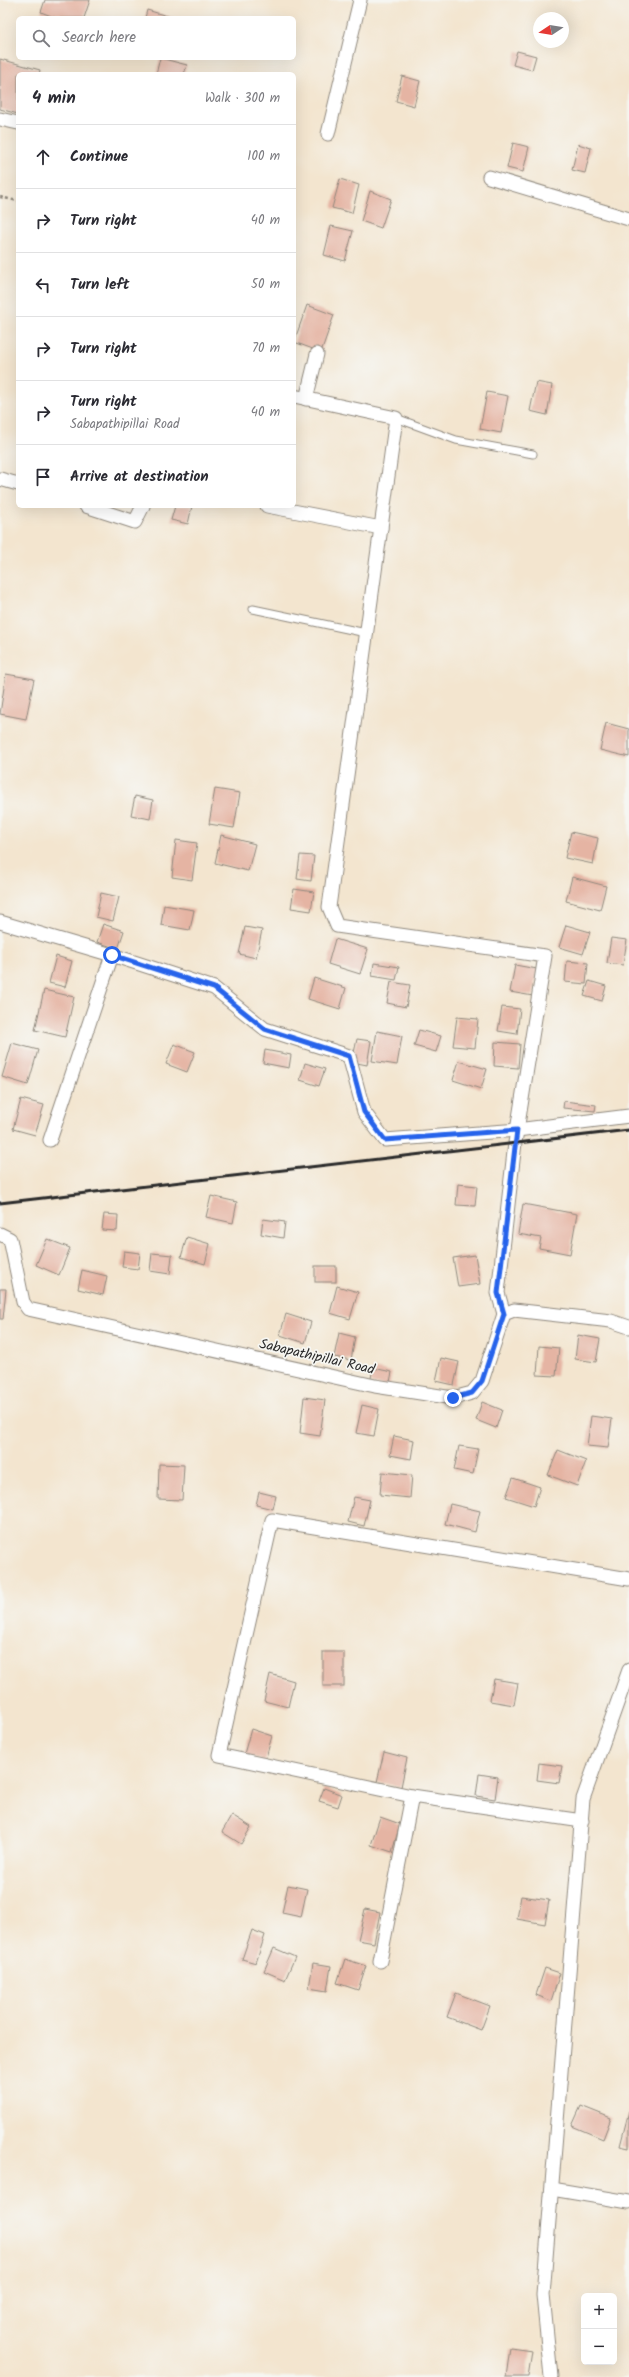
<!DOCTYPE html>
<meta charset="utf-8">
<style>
:root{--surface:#fff;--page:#f7f7f7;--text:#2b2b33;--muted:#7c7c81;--line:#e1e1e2}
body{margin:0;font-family:Kalam,sans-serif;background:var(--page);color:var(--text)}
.controls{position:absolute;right:12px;bottom:12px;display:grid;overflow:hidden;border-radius:6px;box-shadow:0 4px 16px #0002}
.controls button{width:36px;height:36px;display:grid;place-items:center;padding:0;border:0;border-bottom:1px solid var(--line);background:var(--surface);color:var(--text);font:20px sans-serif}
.compass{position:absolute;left:533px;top:12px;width:36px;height:36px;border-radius:50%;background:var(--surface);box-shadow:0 4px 16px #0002;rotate:258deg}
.stop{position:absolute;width:12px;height:12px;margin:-9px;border:3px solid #2563eb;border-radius:50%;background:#fff}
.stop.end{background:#2563eb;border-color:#fff;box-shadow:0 1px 4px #0008}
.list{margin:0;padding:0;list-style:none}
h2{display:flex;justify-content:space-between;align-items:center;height:52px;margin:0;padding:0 16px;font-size:17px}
h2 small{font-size:13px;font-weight:400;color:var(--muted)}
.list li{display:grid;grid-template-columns:26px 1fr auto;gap:12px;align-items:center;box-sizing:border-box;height:64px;padding:0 16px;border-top:1px solid var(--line)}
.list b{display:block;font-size:15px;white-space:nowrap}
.list p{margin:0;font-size:13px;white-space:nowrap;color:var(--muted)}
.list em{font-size:13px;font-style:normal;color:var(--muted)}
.icon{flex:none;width:22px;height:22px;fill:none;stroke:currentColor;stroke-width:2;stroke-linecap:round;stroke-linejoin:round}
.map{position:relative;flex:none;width:629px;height:2377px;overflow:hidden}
.search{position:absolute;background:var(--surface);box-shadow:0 4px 16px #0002;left:16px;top:16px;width:280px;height:44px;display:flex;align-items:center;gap:10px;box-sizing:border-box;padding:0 14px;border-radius:6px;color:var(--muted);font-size:15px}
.panel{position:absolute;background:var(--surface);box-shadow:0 4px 16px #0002;left:16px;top:72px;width:280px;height:436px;border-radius:6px}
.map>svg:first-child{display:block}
.building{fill:#e5b4a3}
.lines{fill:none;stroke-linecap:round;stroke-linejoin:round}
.service-casing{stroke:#8f887d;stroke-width:9}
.minor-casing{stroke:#8f887d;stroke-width:15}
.path{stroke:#8f887d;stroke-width:2.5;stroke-dasharray:3 3;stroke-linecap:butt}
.service{stroke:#fff;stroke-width:7}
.minor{stroke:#fff;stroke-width:13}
.rail{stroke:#2b2b2b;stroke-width:3}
.route{stroke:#2563eb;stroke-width:5}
.labels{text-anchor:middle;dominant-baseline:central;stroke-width:3.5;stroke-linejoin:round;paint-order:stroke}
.street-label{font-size:14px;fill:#2b2b2b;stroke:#f6f6f2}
</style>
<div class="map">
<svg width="629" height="2377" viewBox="0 0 629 2377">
<rect width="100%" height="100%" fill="#f6f6f2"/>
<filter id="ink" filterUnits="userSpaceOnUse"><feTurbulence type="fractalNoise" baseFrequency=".025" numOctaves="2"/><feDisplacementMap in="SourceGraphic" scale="8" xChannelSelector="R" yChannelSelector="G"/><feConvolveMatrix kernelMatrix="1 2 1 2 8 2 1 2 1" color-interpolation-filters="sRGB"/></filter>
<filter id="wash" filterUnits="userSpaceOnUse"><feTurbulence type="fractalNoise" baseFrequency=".012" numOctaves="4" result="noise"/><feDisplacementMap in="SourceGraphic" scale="16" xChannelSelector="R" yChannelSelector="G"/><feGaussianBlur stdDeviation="0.9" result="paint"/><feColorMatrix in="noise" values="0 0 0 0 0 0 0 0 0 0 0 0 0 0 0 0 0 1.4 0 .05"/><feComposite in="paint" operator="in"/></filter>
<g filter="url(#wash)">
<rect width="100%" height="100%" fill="#f3e5cf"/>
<g id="blocks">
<!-- building -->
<g class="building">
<path d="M45,0H90L84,18H56L41,12Z"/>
<path d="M147,10L174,18H145Z"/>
<path d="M517,51L536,56L532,70L513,65Z"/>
<path d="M160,58L187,65L184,74H156Z"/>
<path d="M0,59L40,70L39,74H18V114L0,109Z"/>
<path d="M402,76L420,81L414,106L396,101Z"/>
<path d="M513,143L529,147L523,172L507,168Z"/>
<path d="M578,144L591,148L585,173L572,170Z"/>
<path d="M340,179L359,185L352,213L332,208Z"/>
<path d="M370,191L391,199L381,228L361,221Z"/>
<path d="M331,226L353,231L345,261L324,255Z"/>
<path d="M307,305L334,315L321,352L294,342Z"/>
<path d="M536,382L552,385L547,415L530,411Z"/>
<path d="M487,392L508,396L501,433L480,429Z"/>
<path d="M175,506H192L188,524L171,520Z"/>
<path d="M6,674L34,679L26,719L0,714Z"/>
<path d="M606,723L629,729V757L600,750Z"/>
<path d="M215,789L240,793L234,828L209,824Z"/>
<path d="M135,796L153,800L150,819L131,815Z"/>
<path d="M571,832L598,838L593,864L565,858Z"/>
<path d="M221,835L255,844L248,871L215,863Z"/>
<path d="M176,840L197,843L192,880L172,877Z"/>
<path d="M300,855L314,856L311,881L297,879Z"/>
<path d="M572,877L606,886L600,910L566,901Z"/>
<path d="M294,889L314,892L311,911L291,908Z"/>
<path d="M101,893L119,897L113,921L96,917Z"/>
<path d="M164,905L194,910L190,930L161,925Z"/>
<path d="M103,924L124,931L118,949L97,942Z"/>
<path d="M566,925L590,932L583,954L559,947Z"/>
<path d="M245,927L262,930L256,958L239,954Z"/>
<path d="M611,938L627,940L623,965L607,963Z"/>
<path d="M335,939L368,949L360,974L328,964Z"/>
<path d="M56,956L72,961L65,987L49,983Z"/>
<path d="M567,961L588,963L586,984L565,982Z"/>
<path d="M374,963L399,967L396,980L372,976Z"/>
<path d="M515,965L537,969L533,996L510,992Z"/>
<path d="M314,978L346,988L340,1009L308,999Z"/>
<path d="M589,981L606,986L602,1001L584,996Z"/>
<path d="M391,982L410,985L406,1007L387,1003Z"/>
<path d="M44,990L74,997L65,1037L35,1030Z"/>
<path d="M502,1007L520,1009L517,1034L498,1031Z"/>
<path d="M457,1017L478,1019L475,1048L453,1046Z"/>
<path d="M419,1030L441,1036L436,1052L414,1046Z"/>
<path d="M377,1031L402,1036L397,1065L372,1061Z"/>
<path d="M357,1039L371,1041L367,1065L352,1062Z"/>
<path d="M495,1042L520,1044L518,1068L494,1066Z"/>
<path d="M12,1043L38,1050L28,1085L2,1077Z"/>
<path d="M174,1044L195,1052L187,1072L166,1064Z"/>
<path d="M265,1050L291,1055L289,1068L263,1063Z"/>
<path d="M459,1061L487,1069L481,1089L453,1080Z"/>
<path d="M305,1063L325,1069L319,1086L300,1080Z"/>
<path d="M21,1099L44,1105L35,1135L13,1129Z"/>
<path d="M564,1101L596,1105L595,1111L563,1108Z"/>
<path d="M458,1184L477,1186L475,1206L456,1205Z"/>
<path d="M211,1196L237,1202L233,1223L206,1217Z"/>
<path d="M523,1204L577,1214L570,1254L539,1248L541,1238L518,1234Z"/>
<path d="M104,1214L118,1215L117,1231L102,1230Z"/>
<path d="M263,1219L285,1222L283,1238L261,1234Z"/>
<path d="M187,1237L210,1244L205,1264L181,1257Z"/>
<path d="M47,1239L70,1248L59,1275L36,1265Z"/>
<path d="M124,1251L140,1253L138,1269L122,1267Z"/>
<path d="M152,1253L172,1255L170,1274L150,1271Z"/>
<path d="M475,1255L480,1284L458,1287L453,1258Z"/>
<rect x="315" y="1266" width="21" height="16"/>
<path d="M82,1270L107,1276L103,1295L78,1289Z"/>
<path d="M337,1286L358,1292L350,1319L330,1313Z"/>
<path d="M0,1289H6L3,1319H0Z"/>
<path d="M286,1314L311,1322L305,1343L280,1335Z"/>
<path d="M339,1333L355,1337L351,1360L334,1357Z"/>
<path d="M578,1335L600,1339L596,1362L575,1359Z"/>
<path d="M539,1346L559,1348L556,1376L537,1375Z"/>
<path d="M441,1358L459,1362L454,1385L436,1381Z"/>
<path d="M373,1368L392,1372L389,1387L370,1383Z"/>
<path d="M304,1397L325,1400L320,1436L300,1433Z"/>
<path d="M482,1402L502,1410L496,1428L476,1420Z"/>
<path d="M362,1405L379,1409L374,1436L356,1433Z"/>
<path d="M591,1416L612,1419L608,1448L587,1446Z"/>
<path d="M394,1436L414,1440L411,1459L390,1455Z"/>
<path d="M459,1446L478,1449L473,1474L454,1470Z"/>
<path d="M558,1450L586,1461L577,1486L548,1475Z"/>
<path d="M159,1464L184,1465L182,1500L158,1499Z"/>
<path d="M382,1472L412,1475L410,1498L380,1495Z"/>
<path d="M513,1478L540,1487L534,1506L506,1497Z"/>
<path d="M259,1492L276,1496L273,1509L256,1505Z"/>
<path d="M354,1497L370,1500L364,1526L348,1522Z"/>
<path d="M450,1504L480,1511L475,1532L445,1524Z"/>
<rect x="323" y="1652" width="21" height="34"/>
<path d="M270,1674L294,1681L288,1707L264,1701Z"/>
<path d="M494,1679L518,1683L514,1705L490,1701Z"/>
<path d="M251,1729L272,1736L265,1761L244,1754Z"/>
<path d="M384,1752L407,1758L401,1787L377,1782Z"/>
<path d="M539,1763L562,1766L559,1783L537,1780Z"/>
<path d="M479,1774L498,1777L495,1799L476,1796Z"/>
<path d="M324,1788L342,1795L338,1807L319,1801Z"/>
<path d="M232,1815L251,1827L241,1844L222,1832Z"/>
<path d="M380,1817L400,1824L392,1852L371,1845Z"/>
<path d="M288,1885L307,1889L301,1917L282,1913Z"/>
<path d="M521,1896L549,1900L545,1924L517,1919Z"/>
<path d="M365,1909L380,1912L374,1943L358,1940Z"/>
<path d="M252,1930L265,1935L256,1963L242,1959Z"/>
<path d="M274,1948L295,1957L285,1980L264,1971Z"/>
<path d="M345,1959L366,1966L358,1990L337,1983Z"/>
<path d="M313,1963L331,1966L327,1991L309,1988Z"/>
<path d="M545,1968L560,1973L551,2001L536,1995Z"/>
<path d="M456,1993L490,2006L481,2030L447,2017Z"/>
<path d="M581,2106L611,2118L603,2139L572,2126Z"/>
<path d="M629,2111V2148L620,2146Z"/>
<path d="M510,2348L532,2351L528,2377H506Z"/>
</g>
</g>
</g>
<g filter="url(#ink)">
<use href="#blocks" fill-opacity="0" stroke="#8f887d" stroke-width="1"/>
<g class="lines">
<defs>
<g id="service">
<path d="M396,418L456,440L533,454"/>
<path d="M253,609L366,633"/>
</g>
<g id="minor">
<path d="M0,119L18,123"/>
<path d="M328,134L360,0"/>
<path d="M489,177L629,219"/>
<path d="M294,396L396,418L329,907L337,926L545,956L515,1143L498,1293L504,1314"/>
<path d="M306,399L317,354"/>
<path d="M0,479L18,484"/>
<path d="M86,506L135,522L143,506"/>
<path d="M267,506L381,528"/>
<path d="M0,922L112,955L214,988L265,1029L349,1056L364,1112L385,1140L517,1130L629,1116"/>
<path d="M50,1140L112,955"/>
<path d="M0,1234L10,1239L23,1302L28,1309L375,1386L453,1398L472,1393L482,1381L504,1314L514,1310L611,1321L629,1327"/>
<path d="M412,1796L219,1755L272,1520L629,1579"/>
<path d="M380,1961L412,1796L582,1821"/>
<path d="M552,2189L629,2202"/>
<path d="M551,2377L543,2295L583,1799L629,1670"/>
</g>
</defs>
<!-- service casing -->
<use href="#service" class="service-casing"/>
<!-- minor casing -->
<use href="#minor" class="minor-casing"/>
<!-- path -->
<path class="path" d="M0,197L18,201"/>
<!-- service -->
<use href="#service" class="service"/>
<!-- minor -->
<use href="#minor" class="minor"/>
<!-- rail -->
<path class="rail" d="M0,1203L629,1130"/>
</g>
</g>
<g class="lines" filter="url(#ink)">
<!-- route -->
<path class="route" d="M112,955L214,988L265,1029L349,1056L364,1112L385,1140L517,1130L498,1293L504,1314L482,1381L472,1393L453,1398"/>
</g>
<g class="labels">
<!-- street labels -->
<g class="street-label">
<text transform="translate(317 1357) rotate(13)">Sabapathipillai Road</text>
</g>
</g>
</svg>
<div class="controls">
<button>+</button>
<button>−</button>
</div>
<svg class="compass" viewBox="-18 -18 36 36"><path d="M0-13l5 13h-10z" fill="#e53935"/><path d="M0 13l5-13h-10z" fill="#7c7c81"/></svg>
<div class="stop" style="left:112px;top:955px"></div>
<div class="stop end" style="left:453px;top:1398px"></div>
<div class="search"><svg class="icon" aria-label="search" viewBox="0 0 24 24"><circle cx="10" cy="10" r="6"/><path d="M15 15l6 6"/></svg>Search here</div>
<section class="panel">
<h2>4 min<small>Walk · 300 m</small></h2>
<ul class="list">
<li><svg class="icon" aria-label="ahead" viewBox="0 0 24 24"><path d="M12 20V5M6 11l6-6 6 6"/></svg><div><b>Continue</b></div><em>100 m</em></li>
<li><svg class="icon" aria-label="right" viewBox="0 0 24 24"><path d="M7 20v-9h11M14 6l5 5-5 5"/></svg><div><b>Turn right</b></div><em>40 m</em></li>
<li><svg class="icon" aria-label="left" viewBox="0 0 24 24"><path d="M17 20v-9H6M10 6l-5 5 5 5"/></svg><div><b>Turn left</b></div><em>50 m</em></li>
<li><svg class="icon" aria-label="right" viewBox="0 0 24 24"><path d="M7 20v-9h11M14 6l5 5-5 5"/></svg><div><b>Turn right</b></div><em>70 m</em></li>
<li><svg class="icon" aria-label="right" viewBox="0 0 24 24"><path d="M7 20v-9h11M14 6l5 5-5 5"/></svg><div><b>Turn right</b><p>Sabapathipillai Road</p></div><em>40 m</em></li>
<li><svg class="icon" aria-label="arrive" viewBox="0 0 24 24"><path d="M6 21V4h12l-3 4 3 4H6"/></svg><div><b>Arrive at destination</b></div></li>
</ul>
</section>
</div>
